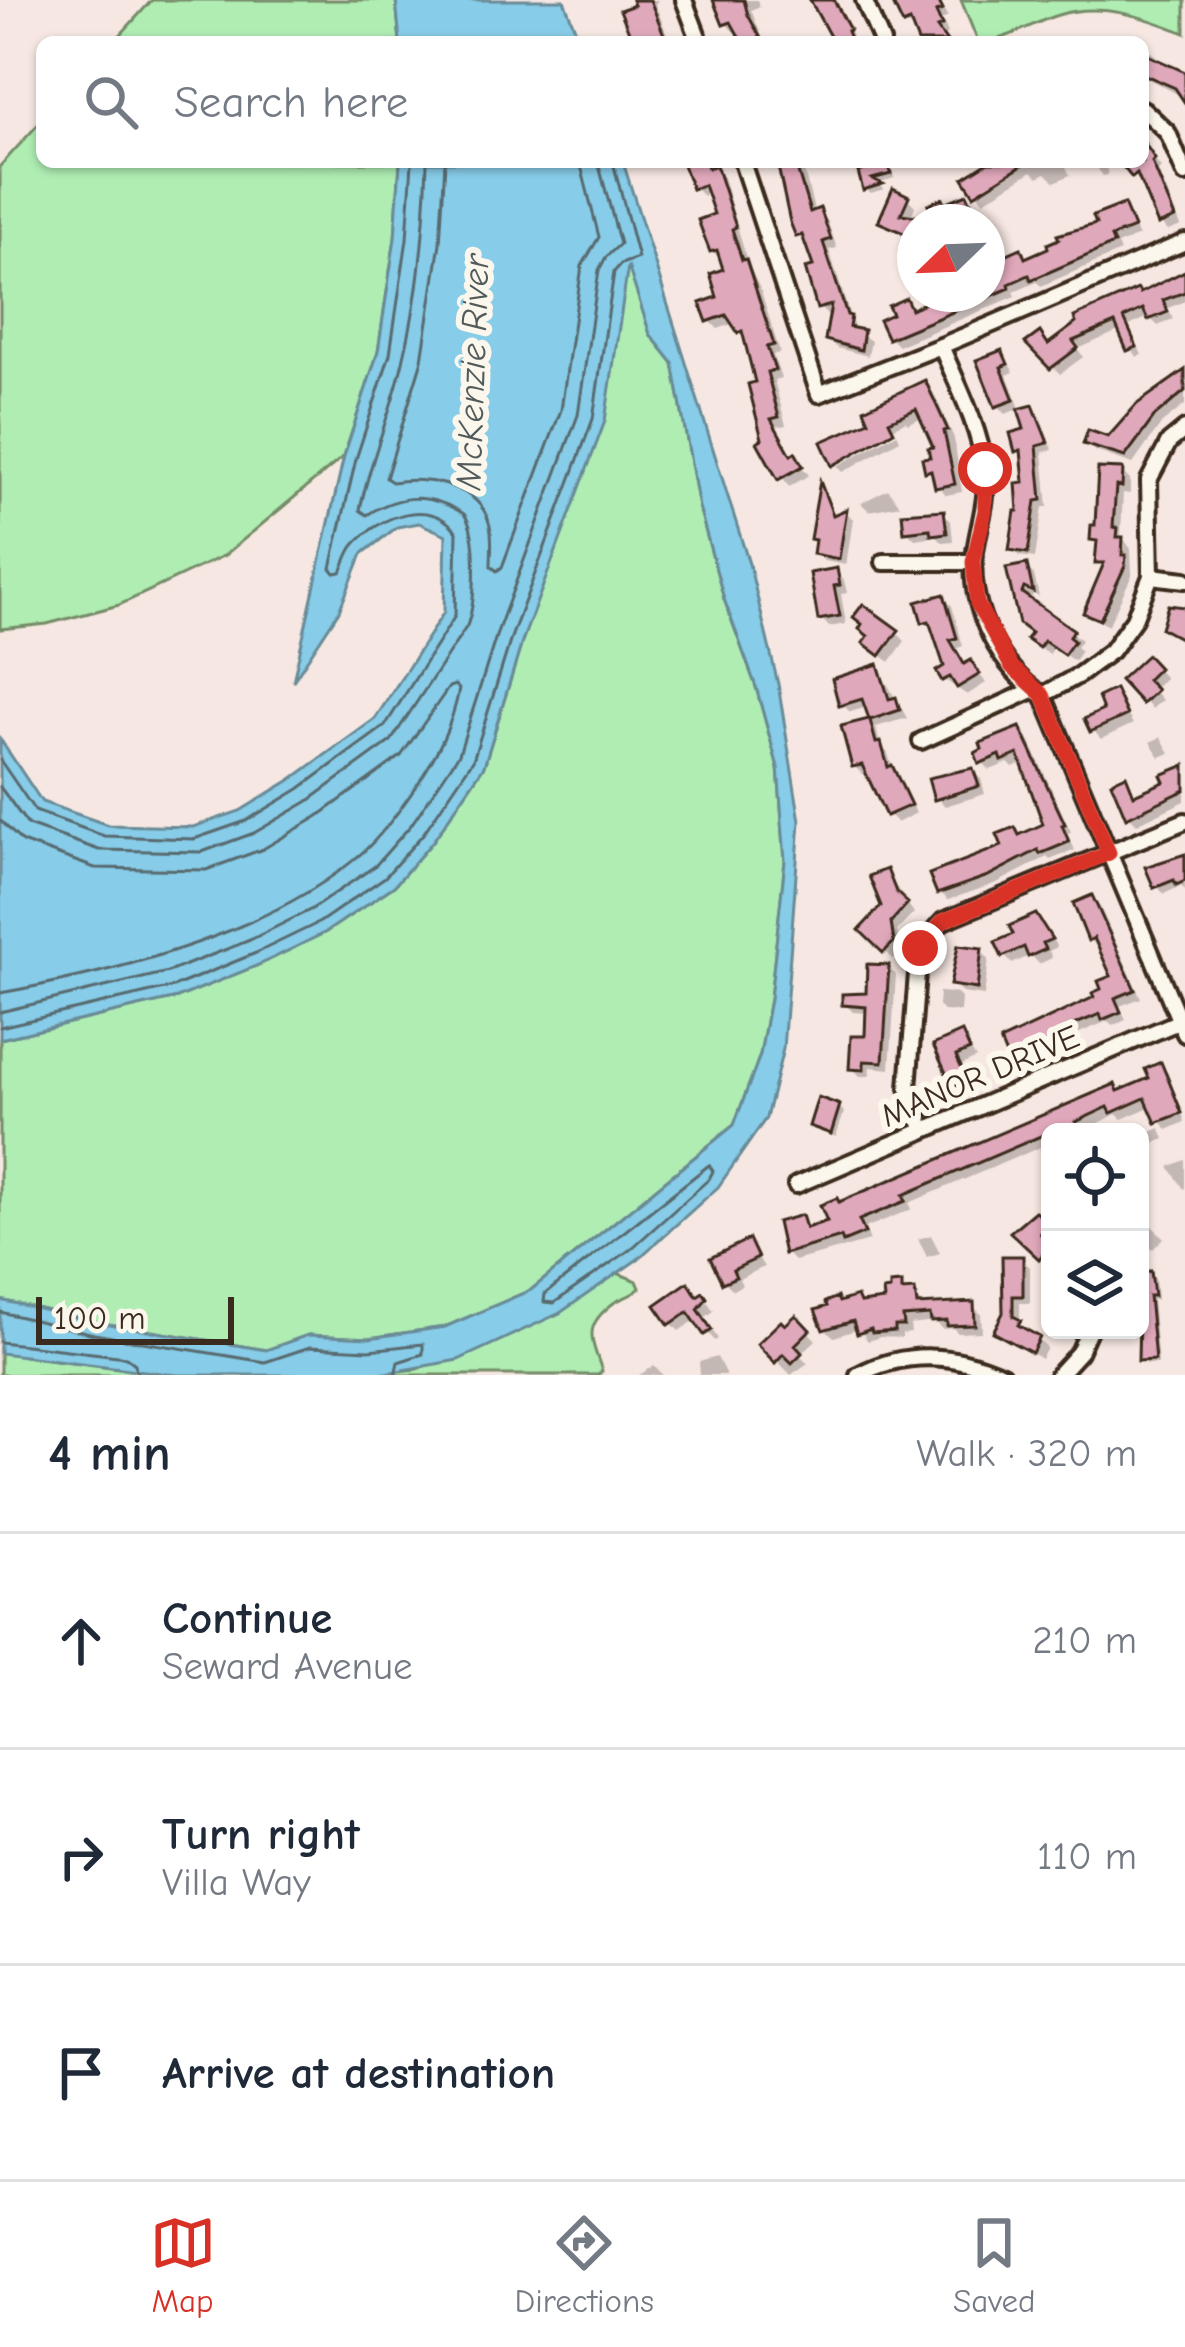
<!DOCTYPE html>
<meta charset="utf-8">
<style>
:root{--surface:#fff;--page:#f2f2f3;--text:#1f2937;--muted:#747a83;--line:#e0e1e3;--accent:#d93025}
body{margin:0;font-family:"Comic Neue",sans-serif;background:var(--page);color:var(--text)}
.controls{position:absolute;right:36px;bottom:36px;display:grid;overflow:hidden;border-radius:18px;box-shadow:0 3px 9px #0004}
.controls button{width:108px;height:108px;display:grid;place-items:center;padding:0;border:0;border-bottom:3px solid var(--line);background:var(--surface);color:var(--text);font:60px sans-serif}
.compass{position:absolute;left:897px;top:204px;width:108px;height:108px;border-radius:50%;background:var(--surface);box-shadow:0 3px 9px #0004;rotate:247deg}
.scale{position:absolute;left:36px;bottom:30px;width:198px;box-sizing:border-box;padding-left:12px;border:6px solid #3b2a1e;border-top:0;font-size:33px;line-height:42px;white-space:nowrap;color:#3b2a1e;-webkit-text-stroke:9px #fbf7ec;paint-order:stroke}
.stop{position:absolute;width:36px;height:36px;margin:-27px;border:9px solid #d93025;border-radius:50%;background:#fff}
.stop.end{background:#d93025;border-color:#fff;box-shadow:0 3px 12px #0008}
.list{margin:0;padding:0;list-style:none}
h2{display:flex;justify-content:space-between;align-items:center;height:156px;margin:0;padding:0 48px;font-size:51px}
h2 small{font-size:39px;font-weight:400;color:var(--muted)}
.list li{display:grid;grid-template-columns:78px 1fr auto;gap:36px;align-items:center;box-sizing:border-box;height:216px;padding:0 48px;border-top:3px solid var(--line)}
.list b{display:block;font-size:45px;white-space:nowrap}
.list p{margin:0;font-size:39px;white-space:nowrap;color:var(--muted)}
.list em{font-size:39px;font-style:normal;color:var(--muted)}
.icon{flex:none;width:66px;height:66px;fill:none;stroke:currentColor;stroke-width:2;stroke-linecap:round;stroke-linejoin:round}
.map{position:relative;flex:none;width:1185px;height:1375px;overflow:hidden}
.search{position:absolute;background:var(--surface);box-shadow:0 3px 9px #0004;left:36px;right:36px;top:36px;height:132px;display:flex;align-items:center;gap:30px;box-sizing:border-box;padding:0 42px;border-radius:18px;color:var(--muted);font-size:45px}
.sheet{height:804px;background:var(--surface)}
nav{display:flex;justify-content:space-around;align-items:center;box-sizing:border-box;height:168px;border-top:3px solid var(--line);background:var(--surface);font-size:33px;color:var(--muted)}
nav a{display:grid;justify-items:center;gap:6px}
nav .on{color:var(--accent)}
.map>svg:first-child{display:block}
.green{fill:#afedb3;stroke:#758c68;stroke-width:3}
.water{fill:#87cce8;stroke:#698b97;stroke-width:3}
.shadow{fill:#0003}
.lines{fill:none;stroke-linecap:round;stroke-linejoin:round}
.shore{stroke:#596b6f;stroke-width:3}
.building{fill:#e0a8bb;stroke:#3b2a1e;stroke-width:3}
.minor-casing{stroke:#3b2a1e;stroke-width:22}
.minor{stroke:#fbf7ec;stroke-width:14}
.route{stroke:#d93025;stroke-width:15}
.labels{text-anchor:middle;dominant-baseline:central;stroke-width:12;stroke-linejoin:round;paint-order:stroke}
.street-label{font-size:33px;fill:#3b2a1e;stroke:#fbf7ec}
.water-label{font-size:36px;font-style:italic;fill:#525b5b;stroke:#fbf7ec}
</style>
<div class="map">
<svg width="1185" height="1375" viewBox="0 0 1185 1375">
<rect width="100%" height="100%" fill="#f6e7e2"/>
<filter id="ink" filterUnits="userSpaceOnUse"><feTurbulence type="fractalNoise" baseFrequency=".00833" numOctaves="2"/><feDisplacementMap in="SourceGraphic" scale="24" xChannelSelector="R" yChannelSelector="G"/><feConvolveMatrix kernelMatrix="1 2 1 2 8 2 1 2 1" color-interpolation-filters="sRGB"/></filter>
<g filter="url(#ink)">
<!-- green -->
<g class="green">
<path d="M152,0H396L400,42H114Z"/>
<path d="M961,0H1185V33C1146,17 1100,2 1058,15C1031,23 1006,42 978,42Z"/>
<path d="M42,120V162H400L395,238L378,352L344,456L225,555L119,605L47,624L0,629V166Z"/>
<path d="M628,263L650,334L673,363L699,507L724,599L756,687L778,767L785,861L770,999L760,1055L734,1125L531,1290L445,1327L369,1338L308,1335L267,1350L96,1322L0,1300V1039L177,998L261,964L326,932L394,886L433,841L484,766L616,335Z"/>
<path d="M617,1273L637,1281L640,1288C631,1297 623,1297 615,1302C582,1326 591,1338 602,1371L598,1375H362L418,1369Z"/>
<path d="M0,1348L20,1351L24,1356L166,1374L250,1375H0Z"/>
</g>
<!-- water -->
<g class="water">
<path d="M396,0H564L580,42H400Z"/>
<path d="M400,162H623L750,567L778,684L800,821L783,1049L766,1118L718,1187L638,1259L560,1313L458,1360L375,1375H177L0,1353V1300L96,1322L266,1350L308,1335L369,1338L445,1327L531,1290L734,1125L760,1055L770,999L785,861L778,767L756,687L724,599L699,507L673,363L650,334L628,266L605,421L523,639L484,766L433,841L394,886L326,932L261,964L177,998L0,1039V739L42,802L108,825L193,827L240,811L292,779L375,719L444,612L446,535L419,523L397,527L362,554L339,611L293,681L344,456L378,352L395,238Z"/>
</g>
<!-- shadow -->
<g class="shadow">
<path d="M635,0H658L655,4L670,42H636Z"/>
<path d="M716,0H757L760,7L751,10L764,42H746L739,30L734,32L726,24Z"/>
<path d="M815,0H837L854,42H833L836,41Z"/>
<path d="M898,0H936L948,17L942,20L948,34L942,37L946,42H922L916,30L905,24Z"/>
<path d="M1143,46L1157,57L1155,62L1185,75V98L1143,76Z"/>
<path d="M1151,156L1161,168L1158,171L1181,226L1168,231L1160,223L1145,186L1127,162H1143Z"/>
<path d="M685,162H709L712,170L723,177L748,264L761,291L780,353L773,355L781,378L774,380L786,425L776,427L793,457L809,475L789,487L761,443L766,441L747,337L735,323L718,329L709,320L721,299L727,271L713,250L718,216L710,193L703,196L695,188Z"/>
<path d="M780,162H802L815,214L819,212L827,220L837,248L829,250L852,322L857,332L871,341L868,356L837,348L828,339L833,315L828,316L820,308L817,268L807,244L798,235Z"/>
<path d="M873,162H889L894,178L878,183L884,189L871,193L866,188L876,169Z"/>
<path d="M990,162H1069L1064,163L1070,175L1055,182L1046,173L1038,177L1032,171L984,201L976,193Z"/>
<path d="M1093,162H1105L1108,175L1103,176Z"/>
<path d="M967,197L976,215L958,222H938L932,205H947Z"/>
<path d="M907,198L915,206L911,218L920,222H915V241L882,221Z"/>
<path d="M1123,207L1139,236L1117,245L1120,252L1041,286L1037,282L1014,292L1016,296L898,346L890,338L896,316L906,302L914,311L952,294H987V261L991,265L1020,252L1028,260L1101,226Z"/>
<path d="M1185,276V301L1168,308L1173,319L1158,326L1149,317L1129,326L1142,355L1137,357L1121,330L1078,349L1083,357L1060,374L1030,343L1049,347Z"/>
<path d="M1002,353L1014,372L1007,375L1020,408L1006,414L998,406Z"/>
<path d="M1185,373V405L1162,423L1133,464L1095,451L1087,443L1109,440Z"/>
<path d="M925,384L933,392L954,438L962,492L946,495L928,470L937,449L923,417L907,424L906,421L833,461L873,422Z"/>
<path d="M1033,408L1040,416L1053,450L1043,452L1048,507H1043L1035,558L1019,556L1012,549L1027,485L1024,457L1017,450Z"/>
<path d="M897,433L900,440L843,472L837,466Z"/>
<path d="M1122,472L1130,480V494L1123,493L1121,535L1131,549L1132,575L1108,626L1086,612L1105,568L1098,561L1099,546L1093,539Z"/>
<path d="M822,488L836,517L846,512L853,519L846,565L824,561L816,553Z"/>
<path d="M888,489L900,505L869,511L861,503Z"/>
<path d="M943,513L951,521L953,541L942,542L936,536L915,539L907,531Z"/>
<path d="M1026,567L1034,575L1039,597L1033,594L1029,602L1081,640L1076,647L1081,651L1074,661L1053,647L1049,654L1038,647L1010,571Z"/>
<path d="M836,572L844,580L847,593L841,594L846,624L829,627L821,618Z"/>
<path d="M943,597L952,606L963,646L955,649L966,667L971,663L986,683L967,695L945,680L940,672L948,668L933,630L925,622Z"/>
<path d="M897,633L905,641L890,662L875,651Z"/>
<path d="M1147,659L1165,678L1153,690L1162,700L1152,709L1124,680Z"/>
<path d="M878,668L907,718L876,727L880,745L888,753L893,771L916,813L897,823L889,815L868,772L862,774L854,766L844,728L872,721L868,707L850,712L842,704Z"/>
<path d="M1114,693L1133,724L1101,739L1093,730L1107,711Z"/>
<path d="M1020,730L1028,738L1071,832L1067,833L1075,850L1050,860L1047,857L997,883L948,900L940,892L1006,847L1014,830L1021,837L1046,826L1024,763L1013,767L1008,763L990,770L982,762Z"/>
<path d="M1161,737L1170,753L1160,757L1150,742Z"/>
<path d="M1185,768V801L1137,824L1129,816L1125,779L1138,797L1168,784Z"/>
<path d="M972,771L981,779L985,794L945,806L937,798Z"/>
<path d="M1185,857V890L1181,886L1164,894L1157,886Z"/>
<path d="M886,872L914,913L897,931L901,951L893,959L863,930L885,907Z"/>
<path d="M1092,899L1100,907L1141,998L1120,1006L1126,1020L1113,1026L1108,1021L1072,1036L1074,1042L1017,1064L1010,1057L1097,998L1115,977L1091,939Z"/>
<path d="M1043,926L1057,947L1049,951L1052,958L1039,964L1031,955L1012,964L1004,955Z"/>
<path d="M981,951L989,959L984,996L962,993L954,984Z"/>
<path d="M888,967L896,975L890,1069L871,1067L870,1076H860L852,1068L867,1040L869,1013L853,1012L845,1004L869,995Z"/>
<path d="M939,992L956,993L961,998L960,1012L943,1011L938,1006Z"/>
<path d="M961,1035L976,1058L962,1065L973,1088L963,1093L955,1084L937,1046Z"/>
<path d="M1160,1065L1168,1073L1185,1122L1167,1130L1152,1106L1122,1119L1116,1114L1083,1132H1050V1143L909,1203L912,1209L865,1228L870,1241L794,1261L786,1253L801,1218L810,1230L831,1223L840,1205L1120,1093L1152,1079Z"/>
<path d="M839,1107L844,1112L836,1137L812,1125Z"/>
<path d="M1160,1128L1165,1139L1140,1149V1136Z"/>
<path d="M1185,1160V1188L1184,1189L1169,1167Z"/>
<path d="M1140,1214L1164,1238L1153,1249L1140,1236Z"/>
<path d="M1035,1215L1050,1229L1049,1264L1014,1232Z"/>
<path d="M931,1235L940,1253L927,1257L918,1239Z"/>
<path d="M749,1243L764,1267L739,1279L742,1285L733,1290L725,1282Z"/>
<path d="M1021,1259L1030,1267V1303H1020V1323L1047,1348L1041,1359L997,1332L1006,1314Z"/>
<path d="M1150,1274L1155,1279L1157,1300H1152L1158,1364H1146L1141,1359L1138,1330Z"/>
<path d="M901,1286L908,1293H914L923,1308L973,1306L981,1314L982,1332L958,1333L953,1328L942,1329L935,1322L910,1325L911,1333L902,1334V1338L880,1337L868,1341L859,1329L834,1337L825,1329L840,1305L856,1299L863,1305L887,1303Z"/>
<path d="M703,1296L714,1311L704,1318L718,1339L715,1341L697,1319L679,1331L671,1323Z"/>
<path d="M796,1319L816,1340L800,1355L808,1363L791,1375L761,1344Z"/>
<path d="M717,1357L726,1375H700L699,1362Z"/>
<path d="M654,1366L663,1375H639Z"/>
</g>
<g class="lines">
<!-- shore -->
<g class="shore">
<path d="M445,162L440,243L422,360L386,478L392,482C426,476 481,484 490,526C493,539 491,553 491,566L497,571L502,567L561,410L582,266L599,237L580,162"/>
<path d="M0,760L35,811L104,836L194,839L246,821L299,789L385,726L455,616L457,532C430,496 379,516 354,545C348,552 345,564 341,572L335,573L331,568L356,459L390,354L407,239L412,162"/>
<path d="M0,787L28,825L99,850L202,852L254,833L307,802L391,741L467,626C476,602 479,534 464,514C430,493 400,493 367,515L360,510C370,458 393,409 404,357C419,295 425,226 427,162"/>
<path d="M0,820L22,842L95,868L206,870L263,849L317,817L401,756L449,687L455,685L459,689C452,727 436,756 415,788C400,810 383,834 363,852C272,933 117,972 0,993"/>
<path d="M0,1012L168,972L250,940L312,909L375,866L411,825L459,754L498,630L578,415L599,270L606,257L620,244L598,162"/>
<path d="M0,1027L173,987L256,953L320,922L385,877L423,834L473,760L512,635L593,419L614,272L621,264L638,258L613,162"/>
<path d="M709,1165L713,1171L709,1179L631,1249L554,1303L544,1302L545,1294Z"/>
<path d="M0,1312L94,1334L265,1362L310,1347L369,1350L423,1344V1354L398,1362L395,1375"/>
<path d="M0,1342L126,1357L135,1364L137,1375"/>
</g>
</g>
<!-- building -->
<g class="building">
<path d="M632,0H650L667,42H633L620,10L634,5Z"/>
<path d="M713,0H744L748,15L763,42H742L731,22L723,25Z"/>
<path d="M810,0H834L850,30L847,31L851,42H833Z"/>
<path d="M902,0H938L943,10L936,12L942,26L937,28L947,42H918L910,22L903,25L893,4Z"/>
<path d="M1143,53L1185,72V103L1175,88L1143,74Z"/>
<path d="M1143,141L1155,159L1152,162L1175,218L1158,225L1137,174L1132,178L1119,162H1143Z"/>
<path d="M682,162H706L708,168L716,165L736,227L732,229L742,260L746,259L774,345L767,347L775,370L767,372L779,417L771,419L791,455L795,452L803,466L778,480L757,442L762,439L748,384L755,382L742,331L738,333L726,315L707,322L700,303L717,297L710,274L723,269L717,250L710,252L698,220L714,214L704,185L692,189Z"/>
<path d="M777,162H795L810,212L820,208L831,239L823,242L847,315L851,316L849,327L864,330L861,350L825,340L831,305L817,309L805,268L813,266L802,235L796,237L790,222Z"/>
<path d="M870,162H887L891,174L872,179L883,184L863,190L858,172L872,167Z"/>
<path d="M988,162H1027L974,195L963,178Z"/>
<path d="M893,188L909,196L901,214L915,216V238L878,222Z"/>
<path d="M967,194L974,210L935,222L928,204L943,198L945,203Z"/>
<path d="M1124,204L1134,228L1111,237L1114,244L1031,280L1029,275L1009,284L1010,288L888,339L879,320L892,314L888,306L906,298L911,309L933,299L930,294H987V263L1021,248L1025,258L1048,248L1047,244L1059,239L1057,235L1096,224L1093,216Z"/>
<path d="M1185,271V292L1163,300L1168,312L1148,320L1143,309L1124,318L1137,347L1127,351L1115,323L1073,341L1078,348L1050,369L1025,343L1040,332L1048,344L1076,323L1074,317L1138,289L1140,293Z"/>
<path d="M1002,350L1008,364L1001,367L1014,400L995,407L976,360Z"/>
<path d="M1185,370V391L1155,416L1125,457L1083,444L1088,430L1108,437L1137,404Z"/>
<path d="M925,380L948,430L944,431L955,484L935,488L931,470L925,472L922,458L930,457L928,448L933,447L916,409L889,421L894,431L832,466L821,442L869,421L864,409Z"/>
<path d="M1033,405L1048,443L1037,446L1042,500L1036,501L1028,553L1009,550L1015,511H1018L1016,483L1024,482L1021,450L1015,452L1010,433L1024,429L1018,409Z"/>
<path d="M1098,468L1123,469L1122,487L1116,486L1113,527L1118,528L1117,537H1123L1122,555H1126L1125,566L1100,620L1083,613L1104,563H1095L1097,541L1090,540L1091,525H1095Z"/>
<path d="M820,481L833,515L847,509L839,559L813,554L815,540L810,539Z"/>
<path d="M944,510L947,533L931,535L930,529L904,532L902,513Z"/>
<path d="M1027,564L1033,592L1024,588L1022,593L1074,630L1069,637L1074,641L1064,655L1044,641L1039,648L1026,639L1031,633L1019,624L1006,568Z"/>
<path d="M837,568L840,585L834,586L840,616L818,620L810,573Z"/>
<path d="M944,594L957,638L950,640L964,664L971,660L980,674L957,688L950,677L942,681L936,671L944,666L929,621L922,623L916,602Z"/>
<path d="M863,604L899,630L880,656L863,643L868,636L859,629L862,624L853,617Z"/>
<path d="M1168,605L1185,607V641L1161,628Z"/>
<path d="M1147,655L1159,668L1147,680L1157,690L1142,704L1120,680Z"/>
<path d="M878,664L889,699L896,697L900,710L870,720L876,743L881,742L888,767L892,765L911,805L886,816L862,765L852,767L841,726L869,719L862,699L839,706L832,679Z"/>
<path d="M1115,689L1127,715L1090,732L1084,719L1103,710L1098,697Z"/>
<path d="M1020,727L1065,824L1062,825L1069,842L1040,854L1038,850L988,876L937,894L929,874L1002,846L997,834L1015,827L1019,835L1043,824L1018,754L1002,761L1000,755L979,764L975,753L982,749L980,743Z"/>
<path d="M1185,765V790L1126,818L1111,782L1126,775L1134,795L1164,782L1161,775Z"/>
<path d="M973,768L979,786L934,800L928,778Z"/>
<path d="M1185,854V881L1176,885L1174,880L1154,888L1145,867Z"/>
<path d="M887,869L896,892L908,903L891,922L894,942L883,953L859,930L881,906L869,876Z"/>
<path d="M1092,895L1135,990L1115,998L1121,1012L1102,1020L1100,1014L1066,1028L1069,1034L1007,1058L1000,1041L1094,997L1092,993L1101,989L1098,981L1111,976L1094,938L1088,941L1073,903Z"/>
<path d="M1036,914L1052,939L1043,943L1046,949L1028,957L1024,947L1002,957L995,942L1013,934L1009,926Z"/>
<path d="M958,945L982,948L977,989L950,985Z"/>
<path d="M867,964L889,965L883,1062L864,1061V1070L849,1069L851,1036H865L866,1007L842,1005V994L866,993Z"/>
<path d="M962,1032L970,1050L956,1056L967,1080L952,1086L933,1045Z"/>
<path d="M1161,1062L1182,1113L1156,1123L1145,1098L1111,1113L1108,1107L1076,1122L1079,1128L1050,1132L903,1195L906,1201L859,1220L865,1233L843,1242L841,1237L784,1254L777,1222L802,1215L806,1228L827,1221L820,1205L837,1198L839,1202L1115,1084L1118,1091L1149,1078L1145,1069Z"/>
<path d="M818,1097L840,1105L831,1134L809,1126Z"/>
<path d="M1035,1211L1049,1224L1040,1233L1050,1246L1039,1259L1010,1232Z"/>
<path d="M749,1239L758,1258L733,1270L736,1277L722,1283L710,1258Z"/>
<path d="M1002,1256H1023V1296H1013V1316L1021,1320L1018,1325L1040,1337L1032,1353L993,1332L1003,1313Z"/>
<path d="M1151,1271L1154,1296H1149L1155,1360L1138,1361L1140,1272Z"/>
<path d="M688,1282L697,1296L703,1292L707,1298L698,1309L712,1330L704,1335L688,1312L669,1325L655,1305Z"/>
<path d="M902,1283V1291L915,1290L917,1305L974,1302L975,1325L947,1326V1321L931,1322L930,1315L903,1317L904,1326H895V1331L872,1333L871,1329L857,1334L853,1321L823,1330L815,1310L827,1306L825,1302L837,1297L839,1302L857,1296L860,1303L884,1300L883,1291L890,1290V1284Z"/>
<path d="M796,1315L810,1330L795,1345L802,1353L792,1363L783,1354L775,1363L757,1344L781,1321L785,1325Z"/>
</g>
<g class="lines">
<defs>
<g id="minor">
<path d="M684,0L700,42"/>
<path d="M864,0L882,42"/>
<path d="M1143,109L1168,133L1185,174"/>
<path d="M742,162L819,394L941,346L1185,242"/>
<path d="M941,346C958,386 979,426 985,469C989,502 977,528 974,560C969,607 1001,672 1043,695L1185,1034"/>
<path d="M884,562H973"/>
<path d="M1151,576L1185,580"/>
<path d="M1043,695L1079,675L1111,651L1134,619L1151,576L1149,480L1169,442L1185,429"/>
<path d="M921,741L1033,690"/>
<path d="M923,1128L908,1088L919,948L943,921L1185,821"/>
<path d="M796,1185L1185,1019"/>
<path d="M858,1375C905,1350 955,1353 1002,1375"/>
<path d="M1058,1375L1079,1352L1089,1330"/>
</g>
</defs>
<!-- minor casing -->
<use href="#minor" class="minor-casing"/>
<!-- minor -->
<use href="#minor" class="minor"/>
</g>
</g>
<g class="lines" filter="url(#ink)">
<!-- route -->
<path class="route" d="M920,948L943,921L1109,853L1043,695L1011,666L977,603L973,562L985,511V469"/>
</g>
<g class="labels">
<!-- street labels -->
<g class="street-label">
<text transform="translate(980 1076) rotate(-23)">MANOR DRIVE</text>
</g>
<!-- water labels -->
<g class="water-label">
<text transform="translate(473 372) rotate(-88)">McKenzie River</text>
</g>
</g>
</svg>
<div class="controls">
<button><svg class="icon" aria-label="locate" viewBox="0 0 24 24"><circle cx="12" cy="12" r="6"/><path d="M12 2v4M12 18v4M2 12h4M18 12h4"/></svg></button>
<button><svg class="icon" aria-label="layers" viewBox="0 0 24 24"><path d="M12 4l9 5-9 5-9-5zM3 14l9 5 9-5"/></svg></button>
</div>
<svg class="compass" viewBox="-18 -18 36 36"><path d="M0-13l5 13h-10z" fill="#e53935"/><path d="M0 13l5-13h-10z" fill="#747a83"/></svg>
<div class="scale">100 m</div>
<div class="stop" style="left:985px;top:469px"></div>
<div class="stop end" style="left:920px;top:948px"></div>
<div class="search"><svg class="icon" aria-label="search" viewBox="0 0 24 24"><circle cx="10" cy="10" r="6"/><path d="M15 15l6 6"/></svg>Search here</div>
</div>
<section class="sheet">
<h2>4 min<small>Walk · 320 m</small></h2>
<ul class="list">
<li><svg class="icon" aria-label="ahead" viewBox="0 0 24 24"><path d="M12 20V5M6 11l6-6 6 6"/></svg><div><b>Continue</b><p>Seward Avenue</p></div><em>210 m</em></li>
<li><svg class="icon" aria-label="right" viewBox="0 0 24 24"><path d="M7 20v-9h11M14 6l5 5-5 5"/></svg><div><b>Turn right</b><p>Villa Way</p></div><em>110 m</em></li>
<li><svg class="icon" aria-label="arrive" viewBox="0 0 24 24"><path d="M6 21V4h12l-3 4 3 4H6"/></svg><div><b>Arrive at destination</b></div></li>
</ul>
</section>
<nav>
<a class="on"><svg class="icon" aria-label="map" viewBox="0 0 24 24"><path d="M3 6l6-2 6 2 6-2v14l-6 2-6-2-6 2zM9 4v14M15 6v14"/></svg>Map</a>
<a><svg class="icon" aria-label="directions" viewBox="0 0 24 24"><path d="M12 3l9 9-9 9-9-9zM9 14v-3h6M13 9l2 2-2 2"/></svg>Directions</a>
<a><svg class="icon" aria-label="saved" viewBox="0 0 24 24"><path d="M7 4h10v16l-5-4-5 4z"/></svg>Saved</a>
</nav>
